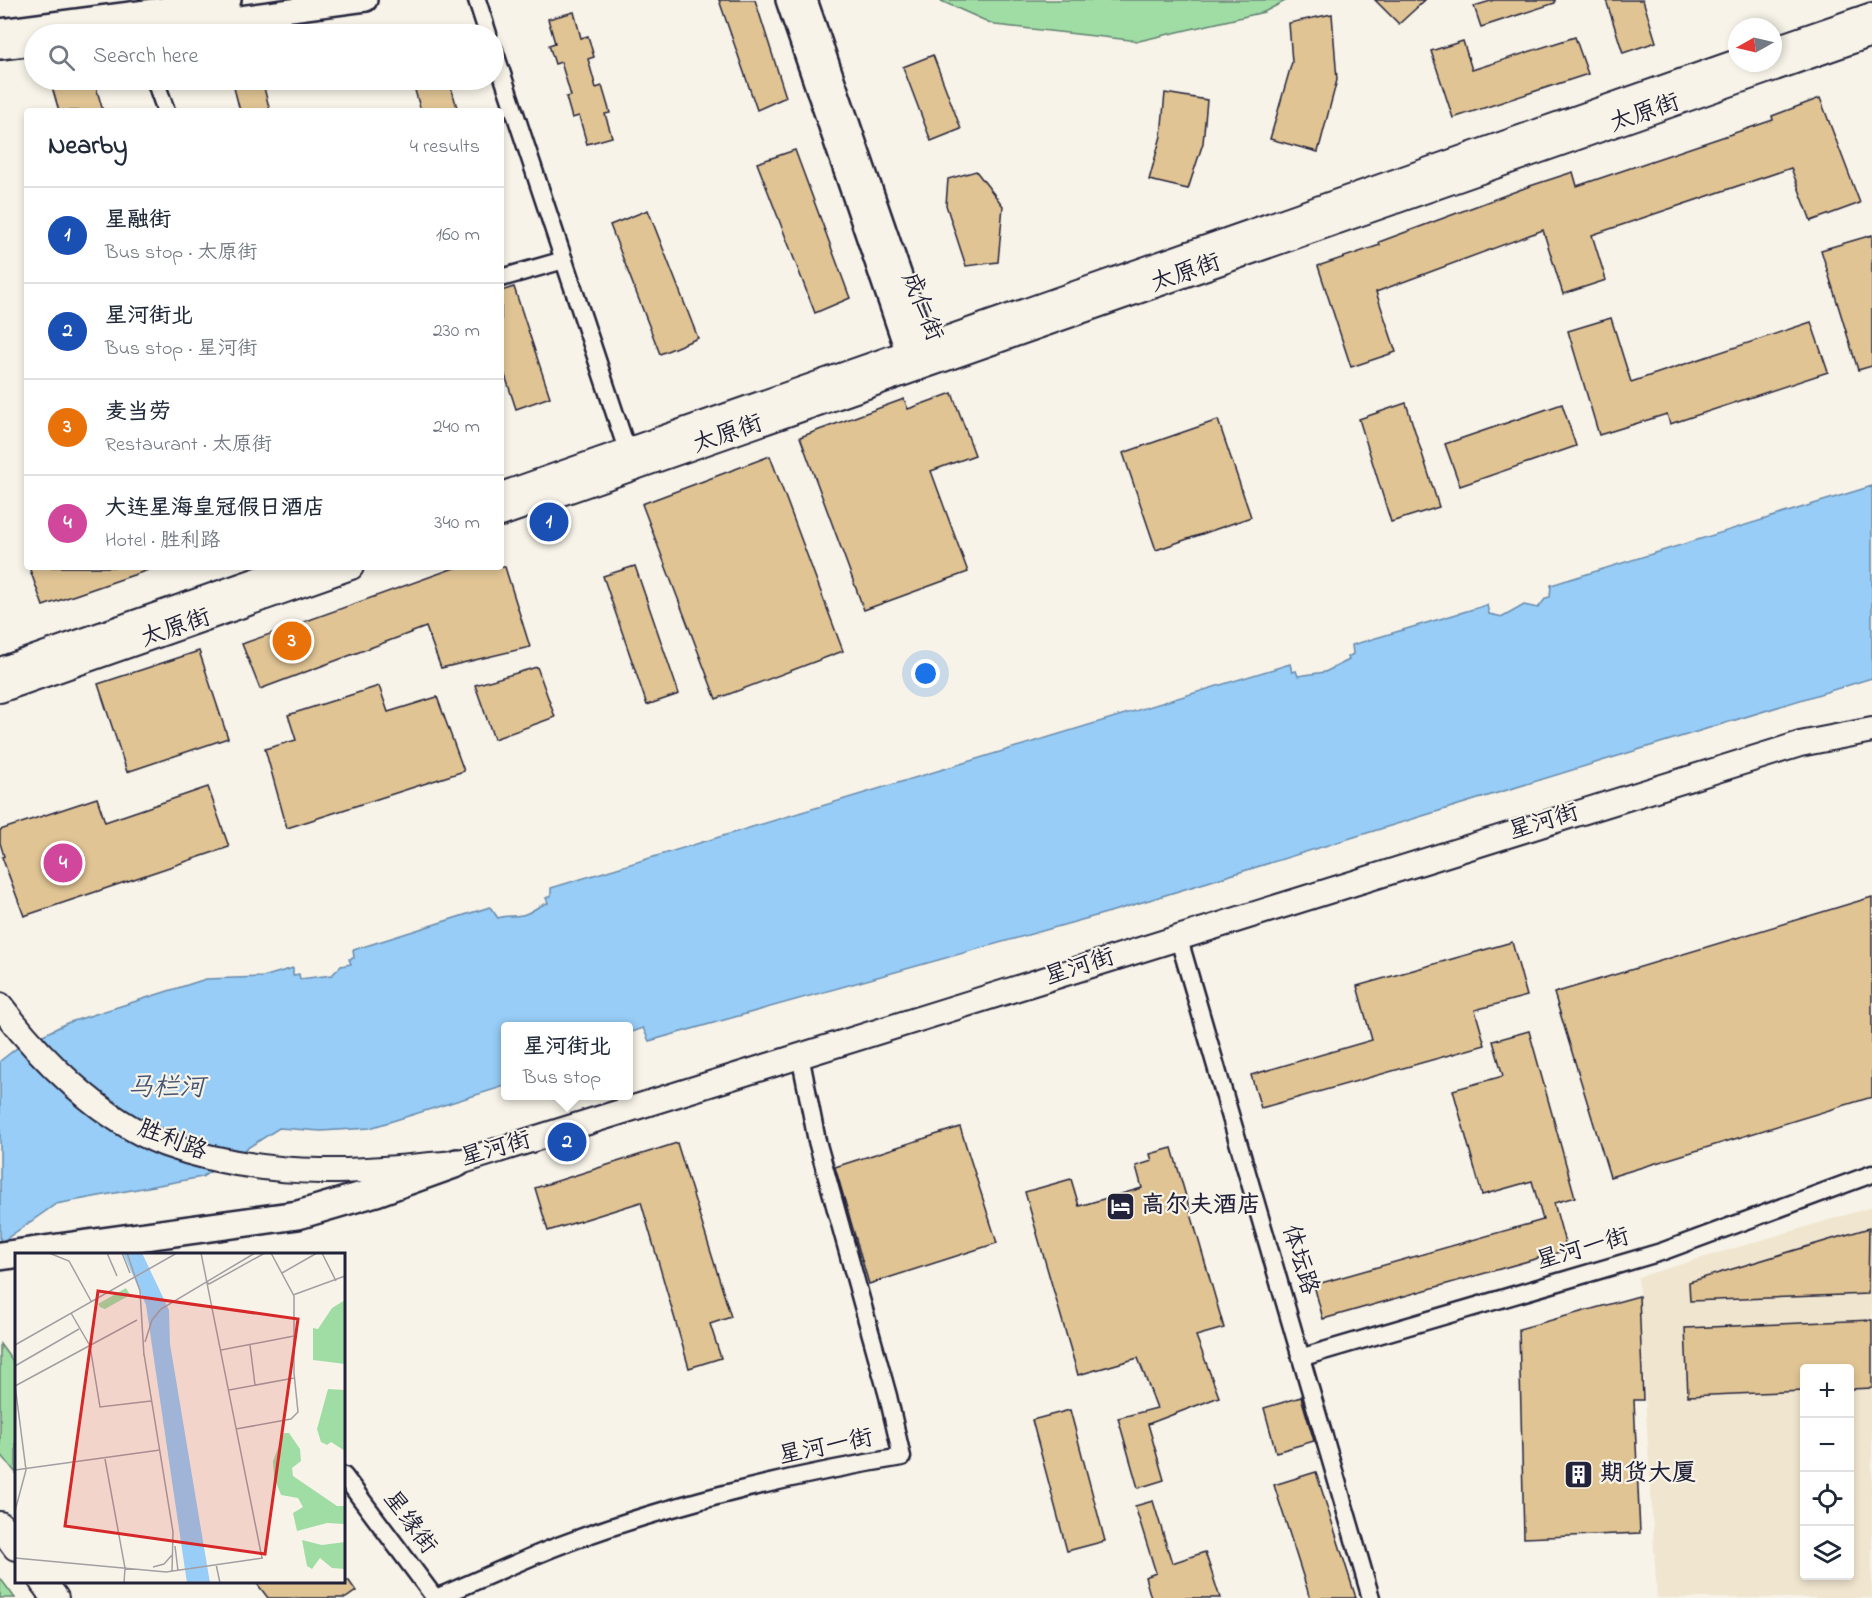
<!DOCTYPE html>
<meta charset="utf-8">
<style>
:root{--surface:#fff;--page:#f2f2f3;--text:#1f2937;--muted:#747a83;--line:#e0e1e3;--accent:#22223b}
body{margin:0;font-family:"Indie Flower","LXGW WenKai TC",sans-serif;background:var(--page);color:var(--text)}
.controls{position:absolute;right:18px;bottom:18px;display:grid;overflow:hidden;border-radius:6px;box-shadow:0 3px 9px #0003}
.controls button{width:54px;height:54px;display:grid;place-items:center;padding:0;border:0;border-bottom:2px solid var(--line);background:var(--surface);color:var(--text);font:30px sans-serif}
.compass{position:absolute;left:1728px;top:18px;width:54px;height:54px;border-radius:50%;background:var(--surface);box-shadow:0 3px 9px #0003;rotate:262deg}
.you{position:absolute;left:926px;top:674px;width:21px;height:21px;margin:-15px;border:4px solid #fff;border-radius:50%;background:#1a73e8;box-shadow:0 0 0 9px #1a73e833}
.badge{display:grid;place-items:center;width:39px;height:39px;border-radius:50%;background:var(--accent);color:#fff;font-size:20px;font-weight:700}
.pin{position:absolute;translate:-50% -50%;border:3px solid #fff;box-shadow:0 2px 6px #0006}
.popup{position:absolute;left:501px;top:1022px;width:132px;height:78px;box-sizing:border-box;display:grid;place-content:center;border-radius:6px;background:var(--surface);filter:drop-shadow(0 2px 4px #0005);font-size:20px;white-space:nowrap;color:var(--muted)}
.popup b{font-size:22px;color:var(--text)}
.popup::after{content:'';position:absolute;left:50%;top:100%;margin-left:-12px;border:12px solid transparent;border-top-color:var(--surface)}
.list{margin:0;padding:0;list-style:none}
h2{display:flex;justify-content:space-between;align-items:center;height:78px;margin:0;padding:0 24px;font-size:26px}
h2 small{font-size:20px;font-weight:400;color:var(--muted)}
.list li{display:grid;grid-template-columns:39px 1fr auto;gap:18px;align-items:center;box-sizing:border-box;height:96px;padding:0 24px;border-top:2px solid var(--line)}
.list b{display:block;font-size:22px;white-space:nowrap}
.list p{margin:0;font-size:20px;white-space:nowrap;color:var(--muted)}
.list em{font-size:20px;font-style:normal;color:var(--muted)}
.icon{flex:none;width:33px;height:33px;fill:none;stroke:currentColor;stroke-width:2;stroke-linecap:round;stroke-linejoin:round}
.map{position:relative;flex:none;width:1872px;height:1598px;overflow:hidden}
.search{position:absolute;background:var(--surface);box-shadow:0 3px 9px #0003;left:24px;top:24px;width:480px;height:66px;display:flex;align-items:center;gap:15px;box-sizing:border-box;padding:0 21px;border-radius:33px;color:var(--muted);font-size:22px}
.panel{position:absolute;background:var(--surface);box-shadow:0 3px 9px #0003;left:24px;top:108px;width:480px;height:462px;border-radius:6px}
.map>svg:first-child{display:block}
.built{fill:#f0e5cf;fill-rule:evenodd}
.green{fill:#a0dda5;stroke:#618070;stroke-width:1.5}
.water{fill:#97cdf6;stroke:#6889ab;stroke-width:1.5}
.building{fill:#e0c494;stroke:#22223b;stroke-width:1.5}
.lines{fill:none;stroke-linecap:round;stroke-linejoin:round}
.minor-casing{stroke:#22223b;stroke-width:21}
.tertiary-casing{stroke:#22223b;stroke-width:26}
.secondary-casing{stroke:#22223b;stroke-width:28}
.primary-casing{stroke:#22223b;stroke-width:30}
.trunk-casing{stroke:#22223b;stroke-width:32}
.minor{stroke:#f7f3e8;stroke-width:16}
.tertiary{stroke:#f7f3e8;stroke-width:21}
.secondary{stroke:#f7f3e8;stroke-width:24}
.primary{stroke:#f7f3e8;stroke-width:26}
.trunk{stroke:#f7f3e8;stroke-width:27}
.labels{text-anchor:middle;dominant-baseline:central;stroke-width:4.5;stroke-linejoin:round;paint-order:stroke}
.street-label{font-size:24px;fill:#22223b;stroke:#f7f3e8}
.poi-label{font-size:24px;font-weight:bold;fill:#22223b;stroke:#f7f3e8;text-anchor:start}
.water-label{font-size:26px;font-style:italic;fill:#455573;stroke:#f7f3e8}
.inset-road{fill:none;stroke:#a29fa3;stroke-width:1.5}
.view{fill:#d62828;fill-opacity:0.15;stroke:#d62828;stroke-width:3}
.inset-edge{fill:none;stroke:#22223b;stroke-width:3}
</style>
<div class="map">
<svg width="1872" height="1598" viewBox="0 0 1872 1598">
<rect width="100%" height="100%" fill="#f7f3e8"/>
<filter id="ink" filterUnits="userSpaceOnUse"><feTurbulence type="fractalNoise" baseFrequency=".0167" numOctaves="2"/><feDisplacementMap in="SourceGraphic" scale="12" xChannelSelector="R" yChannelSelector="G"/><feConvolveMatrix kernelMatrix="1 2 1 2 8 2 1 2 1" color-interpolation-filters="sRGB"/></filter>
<g filter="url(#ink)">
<!-- built -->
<path class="built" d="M1872,1207V1598H1657L1638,1277ZM1804,1368H1850V1576H1804Z"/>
<!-- green -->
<g class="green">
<path d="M939,0H1287L1264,12L1139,41L995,25Z"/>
<path d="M0,1344L16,1366V1473L0,1453Z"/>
<path d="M0,1578L15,1598H0Z"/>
</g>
<!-- water -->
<path class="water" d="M1872,486V678L1110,912L649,1041L643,1028L629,1033L628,1026H506L505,1086L370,1128L321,1131L279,1128L202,1177L56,1204L0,1243V1061L17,1048L67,1023L206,979L263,977L293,968V975L299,974L300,979L332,975L341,966L351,964L349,959L354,958L353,950L490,907L498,918C507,915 513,917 522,915C532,913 538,905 548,903L546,898L551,896V888L1290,664L1292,672L1296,671L1298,676L1325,672L1349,660L1348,657L1353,654L1352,645L1487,605L1489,614L1503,617L1524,605L1538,608L1546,598L1550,597L1551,585Z"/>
<!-- building -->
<g class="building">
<path d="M719,0H755L786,97L757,110Z"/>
<path d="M1375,0H1425L1399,24Z"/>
<path d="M1494,0H1555V3L1481,27L1474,6Z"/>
<path d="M1606,0H1643L1656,42L1623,53Z"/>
<path d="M574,12L581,38L588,36L594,57L588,59L596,88L602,86L610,113L605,114L612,137L587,144L579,116L572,118L566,97L571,96L561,62L555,64L549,45L555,43L548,19Z"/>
<path d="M1332,14L1337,80L1318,152L1270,139L1292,62L1289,23Z"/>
<path d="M1575,37L1588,74L1453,118L1431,51L1463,41L1472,70Z"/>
<path d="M933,55L961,129L931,141L903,67Z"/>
<path d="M50,80H94L103,111H59Z"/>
<path d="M232,80H262L270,111H240Z"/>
<path d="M412,80H449L458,111H421Z"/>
<path d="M1165,93L1207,100L1203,143L1188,189L1149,180L1161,136Z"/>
<path d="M1820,98L1860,203L1811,221L1791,168L1592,235L1606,280L1563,294L1543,230L1376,292L1396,352L1351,367L1318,266L1380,245L1379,242L1530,186L1573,172L1577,186L1773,120L1772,116Z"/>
<path d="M795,150L850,298L815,313L757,163Z"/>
<path d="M976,171L1003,206L998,262L966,266L946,205L948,179Z"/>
<path d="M648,210L698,338L660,354L610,225Z"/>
<path d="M1872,235V366L1858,370L1821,250Z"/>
<path d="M514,287L550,397L516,409L501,363V291Z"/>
<path d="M1611,318L1631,382L1811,322L1828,372L1670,424L1667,414L1599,435L1568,331Z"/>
<path d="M952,393L975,455L931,471L968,572L864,610L800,437L904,399L908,409Z"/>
<path d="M1406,403L1439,507L1391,522L1359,419Z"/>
<path d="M1562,404L1576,446L1460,486L1445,444Z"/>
<path d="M1218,420L1251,517L1156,550L1123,453Z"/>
<path d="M770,456L843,651L716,699L642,504Z"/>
<path d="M635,566L679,694L647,705L603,576Z"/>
<path d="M29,567H150L151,569L43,606Z"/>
<path d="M457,567H505L530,647L441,668L426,627L260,689L242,644Z"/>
<path d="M199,651L228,738L127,772L98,684Z"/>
<path d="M537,667L555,717L494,739L475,685Z"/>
<path d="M379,686L388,712L437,697L464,771L287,828L265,749L296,740L288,715Z"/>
<path d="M208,787L229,847L24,916L2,857L4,856L0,843V830L97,798L105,822Z"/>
<path d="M1872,897V1097L1610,1177L1554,993Z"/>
<path d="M1512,942L1527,996L1475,1010L1485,1045L1261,1108L1251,1075L1372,1040L1357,986Z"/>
<path d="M1529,1031L1575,1197L1554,1203L1567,1250L1323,1319L1314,1285L1543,1220L1532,1181L1482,1195L1453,1090L1503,1076L1493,1041Z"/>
<path d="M960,1127L997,1243L869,1284L835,1167Z"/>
<path d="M677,1143L731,1317L710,1324L721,1358L689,1368L641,1202L548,1231L535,1188Z"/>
<path d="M1172,1148L1224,1328L1196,1336L1219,1397L1148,1424L1164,1480L1138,1488L1118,1418L1157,1408L1138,1358L1078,1375L1025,1192L1071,1179L1079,1206L1142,1188L1136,1166L1152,1161L1150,1154Z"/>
<path d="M1869,1228L1868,1294L1690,1301L1689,1282Z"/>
<path d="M1639,1296L1643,1400H1634L1640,1533L1524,1538L1519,1329Z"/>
<path d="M1872,1320V1388L1850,1389V1368H1804V1391L1688,1396L1685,1328Z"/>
<path d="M1301,1397L1314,1441L1276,1452L1264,1408Z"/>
<path d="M1070,1410L1105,1541L1067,1551L1032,1420Z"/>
<path d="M1316,1472L1356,1598H1310L1274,1485Z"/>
<path d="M1153,1501L1172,1563L1205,1552L1220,1598H1151L1145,1577L1156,1573L1135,1506Z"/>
<path d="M255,1581H349L356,1591L346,1598H268Z"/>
</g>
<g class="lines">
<defs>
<g id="minor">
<path d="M477,0L488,34"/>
<path d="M494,50L630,459"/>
<path d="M155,80L166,111"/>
<path d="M501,278L564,260"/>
<path d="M1178,936L1371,1598"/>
<path d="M1303,1357L1661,1252L1872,1174"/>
<path d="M344,1476L435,1598"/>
<path d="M436,1598C477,1581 517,1562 558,1546C663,1506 790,1475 902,1457L888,1396L817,1141L800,1055"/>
</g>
<g id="tertiary">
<path d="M787,0L907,353L919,364"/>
<path d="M806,0L925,346L922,364"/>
<path d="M0,30L230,0"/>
<path d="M112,34L366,0"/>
<path d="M0,48L34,44"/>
</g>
<g id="secondary">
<path d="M1773,49L1872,15"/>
<path d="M501,495L1737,62"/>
<path d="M501,514L1872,34"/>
<path d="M0,670L295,567"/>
<path d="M0,690L351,567"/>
<path d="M0,1005C39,1057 102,1121 165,1144C214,1162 269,1170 321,1171C366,1172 413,1166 457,1163L1800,744L1872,730"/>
</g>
<g id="primary">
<path d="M0,1525L16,1547"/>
<path d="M43,1582L55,1598"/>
</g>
<path id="trunk" d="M0,1256L298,1215L376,1192L457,1163"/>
</defs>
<!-- minor casing -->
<use href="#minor" class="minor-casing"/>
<!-- tertiary casing -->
<use href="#tertiary" class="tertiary-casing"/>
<!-- secondary casing -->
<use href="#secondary" class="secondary-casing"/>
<!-- primary casing -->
<use href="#primary" class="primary-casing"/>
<!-- trunk casing -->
<use href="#trunk" class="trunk-casing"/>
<!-- minor -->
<use href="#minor" class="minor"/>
<!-- tertiary -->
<use href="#tertiary" class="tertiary"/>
<!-- secondary -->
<use href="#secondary" class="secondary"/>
<!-- primary -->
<use href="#primary" class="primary"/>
<!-- trunk -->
<use href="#trunk" class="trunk"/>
</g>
</g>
<!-- icons -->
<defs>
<symbol id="hotel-square" viewBox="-11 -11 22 22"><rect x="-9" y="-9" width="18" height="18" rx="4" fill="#22223b" stroke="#f7f3e8"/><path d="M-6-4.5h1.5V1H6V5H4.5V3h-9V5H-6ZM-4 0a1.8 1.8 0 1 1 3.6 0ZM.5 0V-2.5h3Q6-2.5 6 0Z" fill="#fff"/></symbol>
<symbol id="building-square" viewBox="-11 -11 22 22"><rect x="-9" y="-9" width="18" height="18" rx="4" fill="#22223b" stroke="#f7f3e8"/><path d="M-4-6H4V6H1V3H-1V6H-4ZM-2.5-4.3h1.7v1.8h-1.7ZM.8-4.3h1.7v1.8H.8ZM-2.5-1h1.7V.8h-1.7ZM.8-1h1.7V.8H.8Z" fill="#fff"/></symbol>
</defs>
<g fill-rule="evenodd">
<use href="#hotel-square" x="1104" y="1190" width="33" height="33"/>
<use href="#building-square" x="1562" y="1458" width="33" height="33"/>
</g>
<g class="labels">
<!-- street labels -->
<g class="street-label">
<text transform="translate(1645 114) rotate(-19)">太原街</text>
<text transform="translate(1186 274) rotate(-19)">太原街</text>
<text transform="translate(921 307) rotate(68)">成仁街</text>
<text transform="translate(728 435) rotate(-19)">太原街</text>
<text transform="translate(176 629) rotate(-19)">太原街</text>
<text transform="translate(1544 823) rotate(-17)">星河街</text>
<text transform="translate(1080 968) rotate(-18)">星河街</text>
<text transform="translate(172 1141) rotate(21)">胜利路</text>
<text transform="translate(496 1150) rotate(-16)">星河街</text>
<text transform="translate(1583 1250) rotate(-16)">星河一街</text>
<text transform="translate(1299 1260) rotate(73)">体坛路</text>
<text transform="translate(826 1448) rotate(-12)">星河一街</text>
<text transform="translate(409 1523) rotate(53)">星缘街</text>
</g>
<!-- poi labels -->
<g class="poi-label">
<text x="1141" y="1206">高尔夫酒店</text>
<text x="1600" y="1474">期货大厦</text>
</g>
<!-- water labels -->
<g class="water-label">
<text x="166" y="1089">马栏河</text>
</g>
</g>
<!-- overview -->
<g transform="translate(15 1253)">
<rect width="330" height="330" fill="#f7f3e8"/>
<path d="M111,35L115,42L90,56L85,54L83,51ZM330,47V111L298,107V75L303,76L317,55ZM313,136L330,137V198L316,189L312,192L306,189L302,176ZM269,180H274L285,196L286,208L277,215L278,223L322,253H330V271L312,270L282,278L278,260L288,254L283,245L266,242L259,224L258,208ZM287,287L307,292L330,289V316L317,315L305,305L297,316L292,313Z" fill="#a0dda5"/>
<path d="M108,0H127L154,57L155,91L195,330H172L131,52Z" fill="#97cdf6"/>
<path class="inset-road" d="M34,0L54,8L76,48M92,0L102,23M107,0L115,20M112,0L125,38L129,103M186,0L247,305M307,0L321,28M267,20L302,0M191,28L194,31L250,0M278,42L330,23M56,60L75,93L85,154L136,148M130,89L137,67L146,56L240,0M0,92L162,0M235,92L240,132M206,97L279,83M129,101L158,279L157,319M0,113L64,76M0,133L122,67M214,137L279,125M221,176L276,166L283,159L279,120V43L256,0M90,206L110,315L109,330M0,217L145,197M0,258L11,217L0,132M160,293L163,318M0,305L151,319L248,305M201,311L205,330M138,314L149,311L157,302"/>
<path class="view" d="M83,38L283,66L250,301L50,273Z"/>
<rect width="330" height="330" class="inset-edge"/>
</g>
</svg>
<div class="controls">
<button>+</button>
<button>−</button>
<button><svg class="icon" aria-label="locate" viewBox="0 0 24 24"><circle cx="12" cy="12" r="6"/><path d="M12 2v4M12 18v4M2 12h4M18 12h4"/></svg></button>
<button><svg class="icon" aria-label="layers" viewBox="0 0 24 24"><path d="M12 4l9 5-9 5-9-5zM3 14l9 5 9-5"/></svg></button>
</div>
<svg class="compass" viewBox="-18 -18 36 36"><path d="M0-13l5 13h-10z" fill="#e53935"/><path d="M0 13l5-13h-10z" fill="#747a83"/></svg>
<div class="you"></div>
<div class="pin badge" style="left:549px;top:522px;background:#1a4fb4">1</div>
<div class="pin badge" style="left:567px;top:1142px;background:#1a4fb4">2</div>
<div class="popup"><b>星河街北</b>Bus stop</div>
<div class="pin badge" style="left:292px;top:641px;background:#e8710a">3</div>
<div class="pin badge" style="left:63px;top:863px;background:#d1479c">4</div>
<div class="search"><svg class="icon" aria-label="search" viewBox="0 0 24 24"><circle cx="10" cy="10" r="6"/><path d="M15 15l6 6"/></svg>Search here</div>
<section class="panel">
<h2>Nearby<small>4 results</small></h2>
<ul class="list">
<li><span class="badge" style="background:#1a4fb4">1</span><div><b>星融街</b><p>Bus stop · 太原街</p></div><em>160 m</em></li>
<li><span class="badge" style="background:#1a4fb4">2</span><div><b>星河街北</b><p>Bus stop · 星河街</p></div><em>230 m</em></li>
<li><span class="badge" style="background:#e8710a">3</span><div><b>麦当劳</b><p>Restaurant · 太原街</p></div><em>240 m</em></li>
<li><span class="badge" style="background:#d1479c">4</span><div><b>大连星海皇冠假日酒店</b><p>Hotel · 胜利路</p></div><em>340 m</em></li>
</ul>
</section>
</div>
